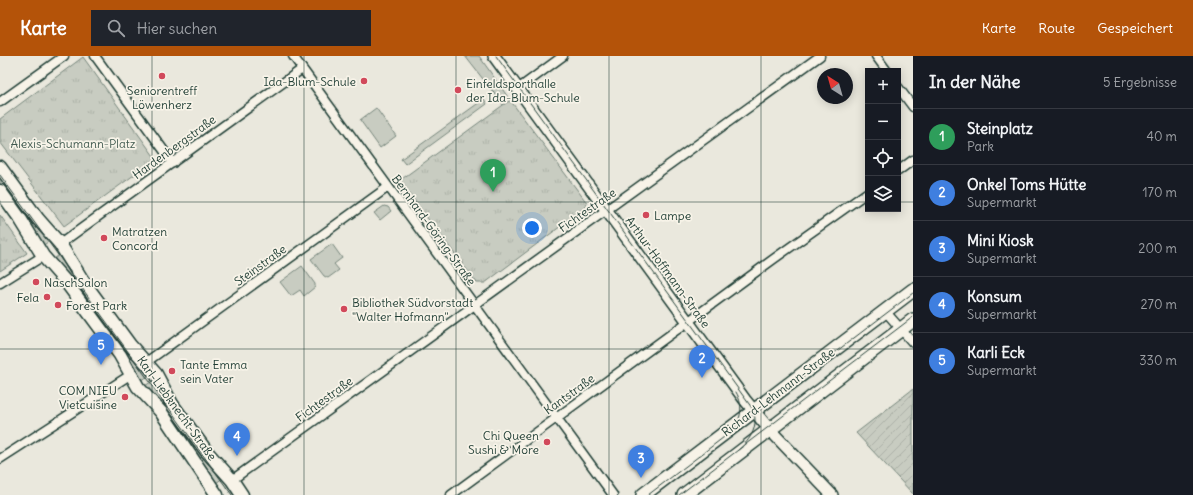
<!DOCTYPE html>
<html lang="de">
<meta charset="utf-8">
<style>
:root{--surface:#171b24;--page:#20242c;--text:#f1f3f6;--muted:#9ea1a6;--line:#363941;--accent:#b45309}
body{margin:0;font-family:Delius,sans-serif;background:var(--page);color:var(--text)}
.controls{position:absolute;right:12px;top:12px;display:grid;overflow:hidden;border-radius:0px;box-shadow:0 2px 10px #0003}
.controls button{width:36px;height:36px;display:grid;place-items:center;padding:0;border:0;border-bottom:1px solid var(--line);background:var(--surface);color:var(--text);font:20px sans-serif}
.compass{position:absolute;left:817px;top:12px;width:36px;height:36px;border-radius:50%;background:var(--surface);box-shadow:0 2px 10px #0003;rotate:323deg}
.you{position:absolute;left:532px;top:172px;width:14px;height:14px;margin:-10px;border:3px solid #fff;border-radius:50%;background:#1a73e8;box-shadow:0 0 0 6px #1a73e833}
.badge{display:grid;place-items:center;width:26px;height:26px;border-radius:50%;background:var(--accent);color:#fff;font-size:13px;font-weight:700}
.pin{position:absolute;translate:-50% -33px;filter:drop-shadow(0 1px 2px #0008)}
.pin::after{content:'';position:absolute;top:21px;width:14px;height:12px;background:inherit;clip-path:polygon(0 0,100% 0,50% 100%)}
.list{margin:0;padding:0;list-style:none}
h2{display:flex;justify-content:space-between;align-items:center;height:52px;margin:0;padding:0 16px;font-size:17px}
h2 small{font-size:13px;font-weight:400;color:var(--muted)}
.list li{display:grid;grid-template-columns:26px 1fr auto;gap:12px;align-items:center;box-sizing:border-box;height:56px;padding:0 16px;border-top:1px solid var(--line)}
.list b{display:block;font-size:15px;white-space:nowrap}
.list p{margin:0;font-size:13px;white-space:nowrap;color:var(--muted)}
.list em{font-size:13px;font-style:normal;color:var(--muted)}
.icon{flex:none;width:22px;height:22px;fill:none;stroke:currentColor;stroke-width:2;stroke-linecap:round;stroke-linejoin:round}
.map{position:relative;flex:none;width:913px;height:439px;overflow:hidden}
header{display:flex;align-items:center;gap:24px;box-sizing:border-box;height:56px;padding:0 20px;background:var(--accent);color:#fff}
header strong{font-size:19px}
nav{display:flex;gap:22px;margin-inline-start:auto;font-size:14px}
.search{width:280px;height:36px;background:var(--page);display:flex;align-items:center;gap:10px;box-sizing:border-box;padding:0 14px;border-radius:0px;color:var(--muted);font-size:15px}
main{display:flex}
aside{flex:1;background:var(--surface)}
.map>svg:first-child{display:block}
.grass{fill:#c8ccc1;stroke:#74847a}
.park{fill:url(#park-tufts);stroke:#74847a}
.garden{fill:url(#garden-furrows);stroke:#74847a}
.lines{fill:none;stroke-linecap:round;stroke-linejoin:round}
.minor-casing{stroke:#1f3d34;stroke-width:11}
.tertiary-casing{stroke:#1f3d34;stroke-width:14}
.secondary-casing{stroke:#1f3d34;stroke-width:15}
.primary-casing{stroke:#1f3d34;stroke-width:16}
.minor{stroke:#f7f3e8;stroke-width:8}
.tertiary{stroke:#f7f3e8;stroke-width:11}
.secondary{stroke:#f7f3e8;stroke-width:12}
.primary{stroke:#f7f3e8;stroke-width:13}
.tram{stroke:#1f3d34;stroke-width:1}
.grid{fill:none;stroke:#1f3d34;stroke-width:1;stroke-opacity:0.55}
.poi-dot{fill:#d1495b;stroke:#f7f3e8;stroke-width:1.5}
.labels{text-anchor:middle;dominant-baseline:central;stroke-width:3.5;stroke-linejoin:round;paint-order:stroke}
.poi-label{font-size:12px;fill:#1f3d34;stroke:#f7f3e8;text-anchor:start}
.park-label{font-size:12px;fill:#415a50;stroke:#f7f3e8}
.street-label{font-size:12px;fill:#1f3d34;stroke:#f7f3e8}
</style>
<header>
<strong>Karte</strong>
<div class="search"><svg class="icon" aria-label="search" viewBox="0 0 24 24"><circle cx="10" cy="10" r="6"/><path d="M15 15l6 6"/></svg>Hier suchen</div>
<nav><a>Karte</a><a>Route</a><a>Gespeichert</a></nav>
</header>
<main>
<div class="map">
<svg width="913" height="439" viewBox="0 0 913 439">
<defs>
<pattern id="park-tufts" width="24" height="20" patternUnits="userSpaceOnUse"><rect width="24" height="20" fill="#c8ccc1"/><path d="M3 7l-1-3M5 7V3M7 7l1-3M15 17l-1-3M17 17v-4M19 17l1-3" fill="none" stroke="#abb0a6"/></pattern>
<pattern id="garden-furrows" width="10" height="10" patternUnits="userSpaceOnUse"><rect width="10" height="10" fill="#c8ccc1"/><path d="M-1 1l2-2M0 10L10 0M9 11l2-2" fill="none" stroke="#abb0a6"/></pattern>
</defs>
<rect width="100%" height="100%" fill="#eae8dd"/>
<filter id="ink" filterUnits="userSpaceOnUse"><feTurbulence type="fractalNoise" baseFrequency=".025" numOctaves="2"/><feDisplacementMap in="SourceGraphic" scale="8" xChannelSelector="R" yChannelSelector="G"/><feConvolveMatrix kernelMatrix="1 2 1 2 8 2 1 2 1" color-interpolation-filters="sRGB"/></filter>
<g filter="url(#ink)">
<!-- grass -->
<g class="grass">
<path d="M465,0H479L510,44L504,50Z"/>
<path d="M484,43L487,48L405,108L401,103Z"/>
<path d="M376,52L396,80L380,92L360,64Z"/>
<path d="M0,116L53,182L40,192L0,130Z"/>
<path d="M384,150L388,151L391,155L380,164L374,157Z"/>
<path d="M332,188L342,202L334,208L339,214L328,222L324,220L311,203Z"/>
<path d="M63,196L148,320L141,325L50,206Z"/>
<path d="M302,210L315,228V231L304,240L300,234L291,240L280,226Z"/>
<path d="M152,325L188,375L226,420L213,429L145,330Z"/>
</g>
<!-- park -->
<g class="park">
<path d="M83,1L156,103L64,170L0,86V63Z"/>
<path d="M510,44L587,147L585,152L485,227H477L399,125Z"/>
<path d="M0,159L27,197L0,215Z"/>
</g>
<!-- garden -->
<path class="garden" d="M913,333V438L856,377Z"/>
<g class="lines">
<defs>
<g id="minor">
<path d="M95,0L173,107"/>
<path d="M293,0L613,439"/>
<path d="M876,0L887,15"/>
<path d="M898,31L913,51"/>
<path d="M518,33L563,0"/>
<path d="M0,46L64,0"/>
<path d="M898,115L913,104"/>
<path d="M60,188L302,13"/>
<path d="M0,227L43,200"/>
<path d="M885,255L913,287"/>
<path d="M145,307L388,131"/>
<path d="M0,403L130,319"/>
<path d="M232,424L820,0"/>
<path d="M451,439L775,202L868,136"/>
</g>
<path id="tertiary" d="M494,0L745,344L770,374L832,439"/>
<g id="secondary">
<path d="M0,111L38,163L60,188L83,225L130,289L156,318L172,348L207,396L232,424L242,439"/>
<path d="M0,135L21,164L43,200L66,226L120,299L138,331L161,356L217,439"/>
</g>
<g id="primary">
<path d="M643,439L913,234"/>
<path d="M684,439L913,264"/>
</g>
</defs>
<!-- minor casing -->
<use href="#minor" class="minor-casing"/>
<!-- tertiary casing -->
<use href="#tertiary" class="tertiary-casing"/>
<!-- secondary casing -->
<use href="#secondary" class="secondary-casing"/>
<!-- primary casing -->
<use href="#primary" class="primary-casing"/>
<!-- minor -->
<use href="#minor" class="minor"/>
<!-- tertiary -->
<use href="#tertiary" class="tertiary"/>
<!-- secondary -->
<use href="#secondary" class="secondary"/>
<!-- primary -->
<use href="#primary" class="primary"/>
<!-- tram -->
<g class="tram">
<path d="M496,0L752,352C760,369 751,384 738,394"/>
<path d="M0,119L232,439"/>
<path d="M728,378C741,366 745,352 736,336"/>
<path d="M648,439L913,237"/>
<path d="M679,439L913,261"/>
</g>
</g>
</g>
<!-- grid -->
<path class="grid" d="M152,0V439M304,0V439M456,0V439M609,0V439M761,0V439M0,146H868M898,146H913M0,293H913"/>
<!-- markers -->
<g class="poi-dot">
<circle cx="162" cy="20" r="4"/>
<circle cx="364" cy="25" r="4"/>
<circle cx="458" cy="34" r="4"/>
<circle cx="646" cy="159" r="4"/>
<circle cx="104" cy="182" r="4"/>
<circle cx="36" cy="226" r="4"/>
<circle cx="47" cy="241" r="4"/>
<circle cx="58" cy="249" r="4"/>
<circle cx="344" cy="253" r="4"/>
<circle cx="172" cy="315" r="4"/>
<circle cx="125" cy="341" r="4"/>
<circle cx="547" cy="386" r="4"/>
</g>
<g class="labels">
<!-- poi labels -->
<g class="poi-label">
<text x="356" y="25" text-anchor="end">Ida-Blum-Schule</text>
<text x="466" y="27">Einfeldsporthalle<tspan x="466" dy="14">der Ida-Blum-Schule</tspan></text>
<text x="162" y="34" text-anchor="middle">Seniorentreff<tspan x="162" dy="14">Löwenherz</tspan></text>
<text x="654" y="159">Lampe</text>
<text x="112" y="175">Matratzen<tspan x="112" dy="14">Concord</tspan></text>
<text x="44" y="226">NaschSalon</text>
<text x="39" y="241" text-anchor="end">Fela</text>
<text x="352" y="246">Bibliothek Südvorstadt<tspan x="352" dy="14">"Walter Hofmann"</tspan></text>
<text x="66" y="249">Forest Park</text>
<text x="180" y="308">Tante Emma<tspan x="180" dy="14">sein Vater</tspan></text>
<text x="117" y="334" text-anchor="end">COM NIEU<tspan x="117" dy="14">Vietcuisine</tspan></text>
<text x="539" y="379" text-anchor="end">Chi Queen<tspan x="539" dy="14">Sushi &amp; More</tspan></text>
</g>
<!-- park labels -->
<g class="park-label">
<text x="73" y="87">Alexis-Schumann-Platz</text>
</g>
<!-- street labels -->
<g class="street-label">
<text transform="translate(174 91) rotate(-36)">Hardenbergstraße</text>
<text transform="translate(587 154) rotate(-35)">Fichtestraße</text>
<text transform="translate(434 174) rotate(54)">Bernhard-Göring-Straße</text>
<text transform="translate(260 209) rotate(-36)">Steinstraße</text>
<text transform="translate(668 216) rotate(54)">Arthur-Hoffmann-Straße</text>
<text transform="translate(778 336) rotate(-37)">Richard-Lehmann-Straße</text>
<text transform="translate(569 338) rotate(-36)">Kantstraße</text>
<text transform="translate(324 343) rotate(-36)">Fichtestraße</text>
<text transform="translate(177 352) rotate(54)">Karl-Liebknecht-Straße</text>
</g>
</g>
</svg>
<div class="controls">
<button>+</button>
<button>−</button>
<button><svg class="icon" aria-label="locate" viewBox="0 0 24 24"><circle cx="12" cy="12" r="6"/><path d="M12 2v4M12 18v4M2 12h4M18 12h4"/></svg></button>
<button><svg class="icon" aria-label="layers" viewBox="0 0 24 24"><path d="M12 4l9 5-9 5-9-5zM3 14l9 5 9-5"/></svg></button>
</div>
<svg class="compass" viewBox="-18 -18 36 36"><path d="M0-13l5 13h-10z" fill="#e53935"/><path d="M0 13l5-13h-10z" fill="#9ea1a6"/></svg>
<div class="you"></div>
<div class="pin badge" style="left:493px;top:136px;background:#2e9e5b">1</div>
<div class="pin badge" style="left:702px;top:322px;background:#3f7fe0">2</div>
<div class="pin badge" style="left:641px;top:422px;background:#3f7fe0">3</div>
<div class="pin badge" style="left:237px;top:400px;background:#3f7fe0">4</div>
<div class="pin badge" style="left:101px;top:309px;background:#3f7fe0">5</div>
</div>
<aside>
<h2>In der Nähe<small>5 Ergebnisse</small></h2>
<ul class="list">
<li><span class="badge" style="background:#2e9e5b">1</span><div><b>Steinplatz</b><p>Park</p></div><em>40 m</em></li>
<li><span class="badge" style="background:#3f7fe0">2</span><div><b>Onkel Toms Hütte</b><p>Supermarkt</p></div><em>170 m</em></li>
<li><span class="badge" style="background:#3f7fe0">3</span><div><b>Mini Kiosk</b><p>Supermarkt</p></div><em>200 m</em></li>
<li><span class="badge" style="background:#3f7fe0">4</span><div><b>Konsum</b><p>Supermarkt</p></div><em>270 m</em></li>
<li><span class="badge" style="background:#3f7fe0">5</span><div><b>Karli Eck</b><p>Supermarkt</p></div><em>330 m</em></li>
</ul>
</aside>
</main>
